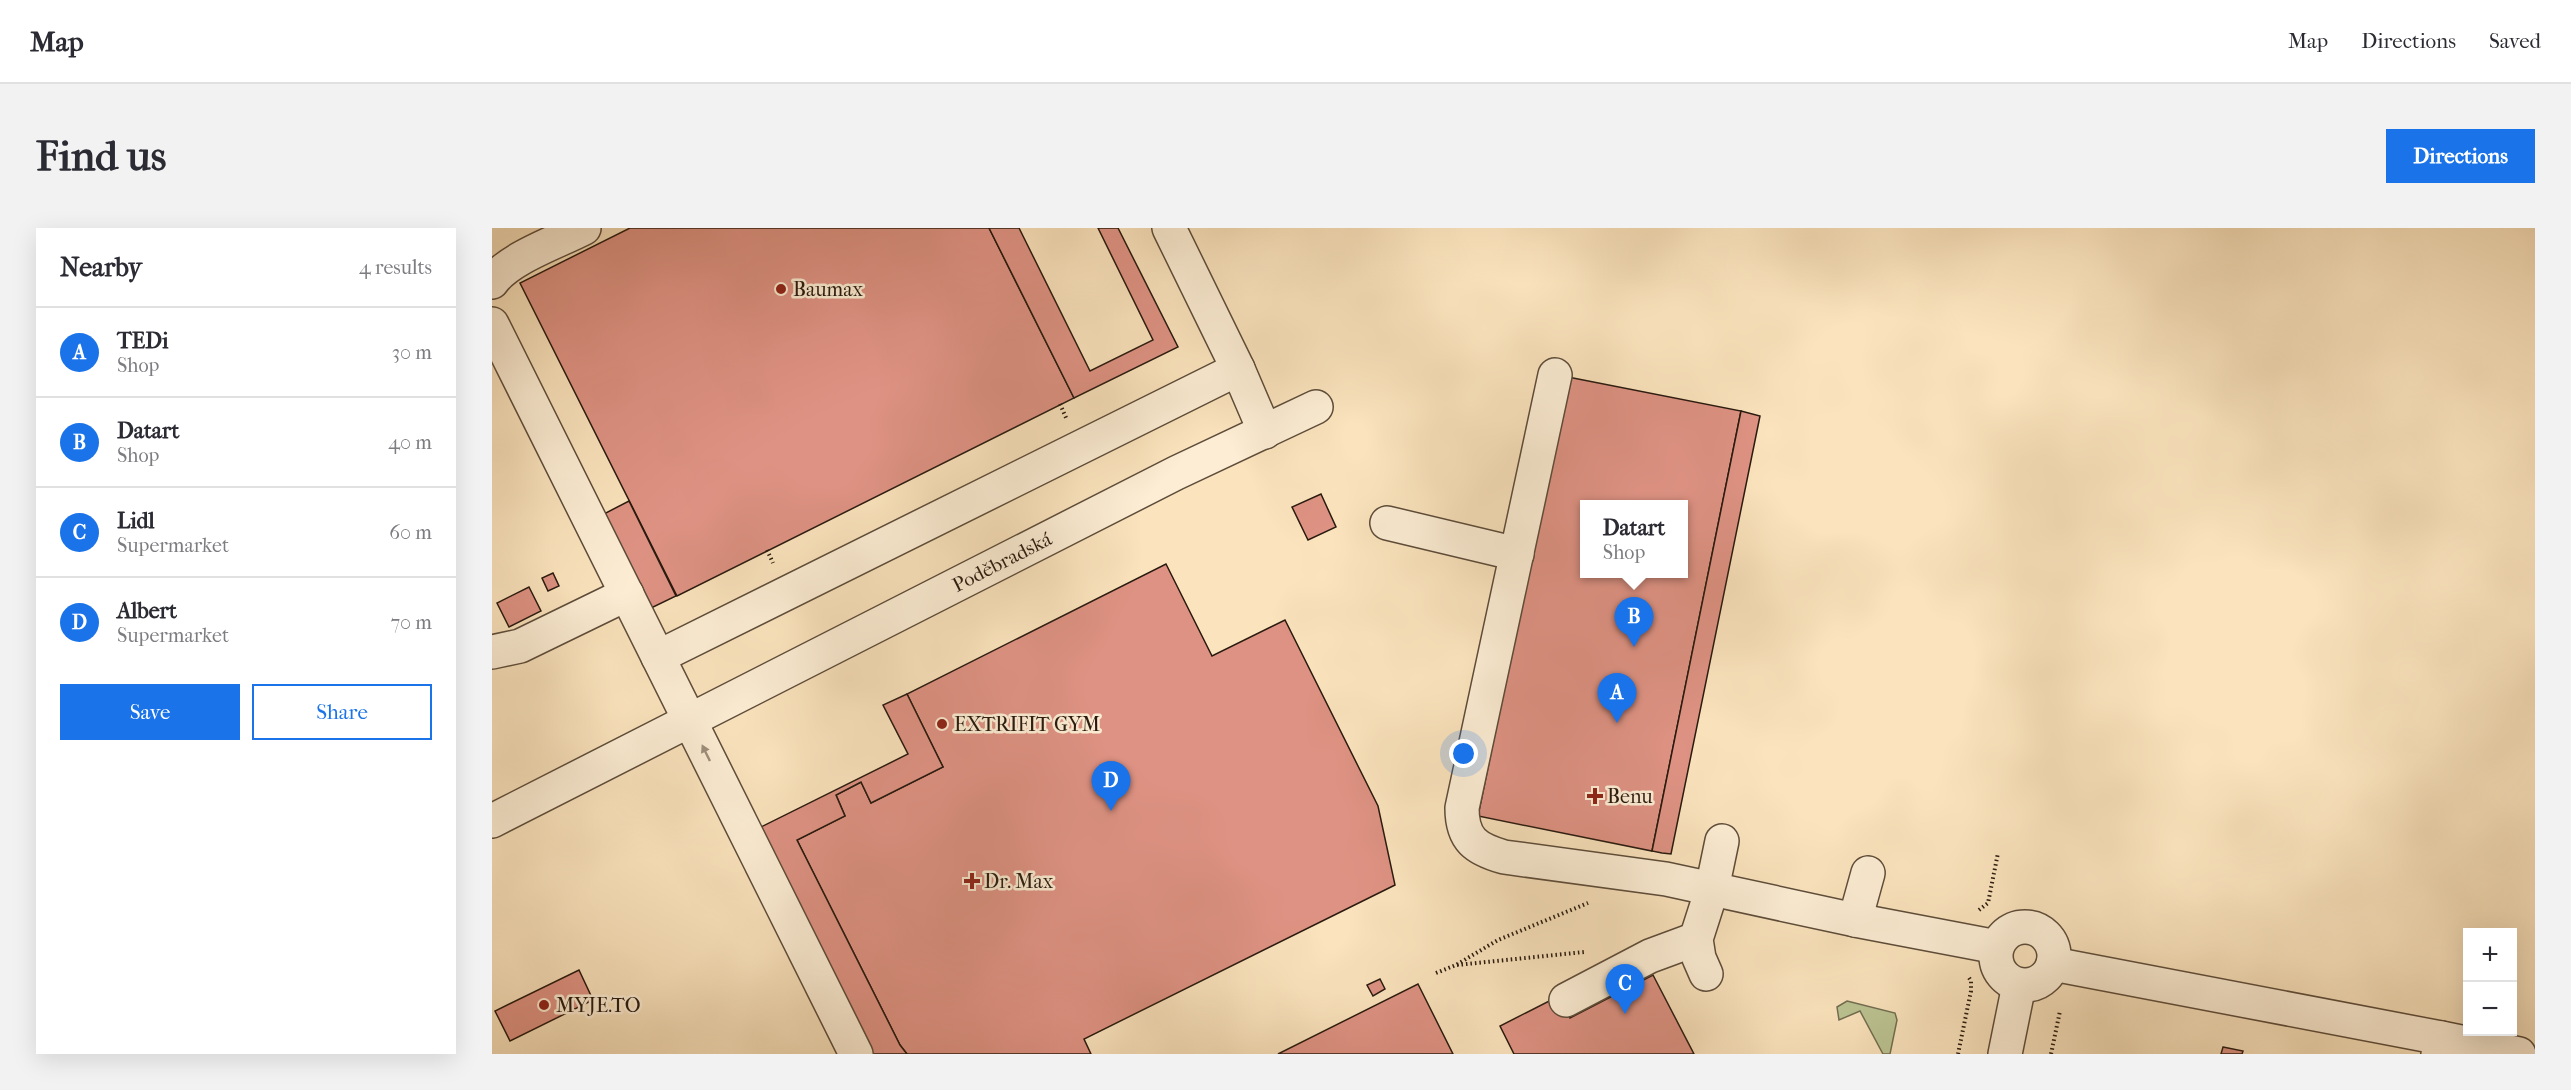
<!DOCTYPE html>
<meta charset="utf-8">
<style>
:root{--surface:#fff;--page:#f2f2f3;--text:#2b2b33;--muted:#7c7c81;--line:#e1e1e2;--accent:#1a73e8}
body{margin:0;font-family:"IM FELL French Canon",serif;background:var(--page);color:var(--text)}
.controls{position:absolute;right:18px;bottom:18px;display:grid;overflow:hidden;border-radius:0px;box-shadow:0 6px 24px #0002}
.controls button{width:54px;height:54px;display:grid;place-items:center;padding:0;border:0;border-bottom:2px solid var(--line);background:var(--surface);color:var(--text);font:30px sans-serif}
.you{position:absolute;left:972px;top:526px;width:21px;height:21px;margin:-15px;border:4px solid #fff;border-radius:50%;background:#1a73e8;box-shadow:0 0 0 9px #1a73e833}
.badge{display:grid;place-items:center;width:39px;height:39px;border-radius:50%;background:var(--accent);color:#fff;font-size:20px;font-weight:700}
.pin{position:absolute;translate:-50% -50px;filter:drop-shadow(0 2px 3px #0008)}
.pin::after{content:'';position:absolute;top:32px;width:21px;height:18px;background:inherit;clip-path:polygon(0 0,100% 0,50% 100%)}
.popup{position:absolute;left:1088px;top:272px;width:108px;height:78px;box-sizing:border-box;display:grid;place-content:center;border-radius:0px;background:var(--surface);filter:drop-shadow(0 2px 4px #0005);font-size:20px;white-space:nowrap;color:var(--muted)}
.popup b{font-size:22px;color:var(--text)}
.popup::after{content:'';position:absolute;left:50%;top:100%;margin-left:-12px;border:12px solid transparent;border-top-color:var(--surface)}
.list{margin:0;padding:0;list-style:none}
h2{display:flex;justify-content:space-between;align-items:center;height:78px;margin:0;padding:0 24px;font-size:26px}
h2 small{font-size:20px;font-weight:400;color:var(--muted)}
.list li{display:grid;grid-template-columns:39px 1fr auto;gap:18px;align-items:center;box-sizing:border-box;height:90px;padding:0 24px;border-top:2px solid var(--line)}
.list b{display:block;font-size:22px;white-space:nowrap}
.list p{margin:0;font-size:20px;white-space:nowrap;color:var(--muted)}
.list em{font-size:20px;font-style:normal;color:var(--muted)}
.actions{display:flex;gap:12px;padding:18px 24px}
.actions a{flex:1;padding:14px 0;border:2px solid var(--accent);border-radius:0px;text-align:center;font-size:21px;color:var(--accent)}
.actions .main{background:var(--accent);color:#fff}
.map{position:relative;flex:none;width:2043px;height:826px;overflow:hidden;border-radius:0px}
header{display:flex;align-items:center;gap:36px;box-sizing:border-box;height:84px;padding:0 30px;background:var(--surface);border-bottom:2px solid var(--line)}
header strong{font-size:28px}
nav{display:flex;gap:33px;margin-inline-start:auto;font-size:21px}
.intro{display:flex;align-items:center;justify-content:space-between;box-sizing:border-box;height:144px;padding:0 36px}
h1{margin:0;font-size:42px}
.button{padding:15px 27px;border-radius:0px;background:var(--accent);color:#fff;font-size:21px;font-weight:700}
main{display:flex;gap:36px;padding:0 36px}
aside{flex:1;background:var(--surface);border-radius:0px;box-shadow:0 6px 24px #0002}
.map>svg:first-child{display:block}
.green{fill:#bcc493;stroke:#726f51;stroke-width:1.5}
.building{fill:#de9283;stroke:#291a0f;stroke-width:1.5;fill-rule:evenodd}
.lines{fill:none;stroke-linecap:round;stroke-linejoin:round}
.minor-casing{stroke:#5d4c3a;stroke-width:36}
.path{stroke:#291a0f;stroke-width:4;stroke-dasharray:1.5 3;stroke-linecap:butt}
.minor{stroke:#fcedd4;stroke-width:33}
.oneway{fill:#9d8e7b}
.poi-dot{fill:#8f2418;stroke:#fcedd4;stroke-width:2}
.labels{text-anchor:middle;dominant-baseline:central;stroke-width:5;stroke-linejoin:round;paint-order:stroke}
.poi-label{font-size:20px;fill:#291a0f;stroke:#fcedd4;text-anchor:start}
.street-label{font-size:20px;fill:#291a0f;stroke:#fcedd4}
</style>
<header>
<strong>Map</strong>
<nav><a>Map</a><a>Directions</a><a>Saved</a></nav>
</header>
<div class="intro"><h1>Find us</h1><a class="button">Directions</a></div>
<main>
<aside>
<h2>Nearby<small>4 results</small></h2>
<ul class="list">
<li><span class="badge">A</span><div><b>TEDi</b><p>Shop</p></div><em>30 m</em></li>
<li><span class="badge">B</span><div><b>Datart</b><p>Shop</p></div><em>40 m</em></li>
<li><span class="badge">C</span><div><b>Lidl</b><p>Supermarket</p></div><em>60 m</em></li>
<li><span class="badge">D</span><div><b>Albert</b><p>Supermarket</p></div><em>70 m</em></li>
</ul>
<div class="actions"><a class="main">Save</a><a>Share</a></div>
</aside>
<div class="map">
<svg width="2043" height="826" viewBox="0 0 2043 826">
<rect width="100%" height="100%" fill="#fae3bd"/>
<filter id="stains"><feTurbulence type="fractalNoise" baseFrequency=".00333" numOctaves="4"/><feColorMatrix values="0 0 0 0 .2 0 0 0 0 .09 0 0 0 0 .02 0 0 0 .5 -.17"/></filter>
<radialGradient id="worn" r=".72"><stop offset=".6" stop-color="#630" stop-opacity="0"/><stop offset="1" stop-color="#630" stop-opacity=".3"/></radialGradient>
<!-- green -->
<path class="green" d="M1355,773L1403,785L1405,792L1398,826H1391L1368,783L1347,792L1345,779Z"/>
<!-- building -->
<g class="building">
<path d="M138,0H497L582,170L185,368L28,55Z"/>
<path d="M497,0H527L598,143L661,112L606,0H626L686,119L582,170Z"/>
<path d="M1076,149L1249,183L1160,623L986,588ZM1092,276H1192V346H1092Z"/>
<path d="M1249,183L1268,188L1179,626L1170,625L1160,623Z"/>
<path d="M829,266L844,299L816,312L800,279Z"/>
<path d="M137,273L184,368L155,382L108,288Z"/>
<path d="M674,336L720,428L793,392L886,578L903,657L592,811L599,826H415L408,817L305,612L353,588L344,567L369,554L379,575L451,539L415,466Z"/>
<path d="M61,345L67,358L56,363L50,350Z"/>
<path d="M37,359L49,383L17,399L5,375Z"/>
<path d="M415,466L451,539L379,575L369,554L344,567L353,588L305,612L408,817L415,826H381L269,599L416,526L391,477Z"/>
<path d="M87,742L101,772L18,813L3,783Z"/>
<path d="M1161,747L1202,826H1022L1008,798L1067,768L1078,790Z"/>
<path d="M888,751L893,761L881,768L875,757Z"/>
<path d="M926,756L961,826H786Z"/>
<path d="M1731,819L1751,823L1750,826H1729Z"/>
</g>
<g class="lines">
<defs>
<g id="minor">
<path d="M677,0L746,141L773,204"/>
<path d="M0,54C17,30 65,14 92,0"/>
<path d="M0,96L364,826"/>
<path d="M1063,147L970,580C970,612 984,621 1012,629L1174,651L1363,692L1505,719"/>
<path d="M895,295L1025,326"/>
<path d="M0,424L28,418L135,366"/>
<path d="M166,429L746,141"/>
<path id="s1" d="M0,593L684,245L824,179"/>
<path d="M1363,692L1376,645"/>
<circle cx="1533" cy="728" r="29"/>
<path d="M1561,736L1949,810L1946,826"/>
<path d="M1214,746L1207,730L1204,711L1220,661L1230,613"/>
<path d="M1074,772L1158,728L1204,711"/>
<path d="M1949,810L2027,826"/>
<path d="M1513,826L1527,757"/>
</g>
</defs>
<!-- minor casing -->
<use href="#minor" class="minor-casing"/>
<!-- path -->
<g class="path">
<path d="M568,176L575,192"/>
<path d="M275,322L281,335"/>
<path d="M1487,682L1496,675L1506,625"/>
<path d="M965,737L1092,724"/>
<path d="M944,745L964,737L1006,712L1096,675"/>
<path d="M1466,826L1479,763V753L1476,748"/>
<path d="M1559,826L1568,783"/>
</g>
<!-- minor -->
<use href="#minor" class="minor"/>
</g>
<!-- one-way arrows -->
<defs><path id="oneway-solid" d="M-6-.8H1V-3.2L6.5 0L1 3.2V.8H-6Z" transform="scale(1.5)"/></defs>
<use class="oneway" href="#oneway-solid" transform="translate(214 525) rotate(-116)"/>
<!-- markers -->
<g class="poi-dot">
<circle cx="289" cy="61" r="6"/>
<circle cx="450" cy="496" r="6"/>
<path d="M1100 559h6v6h6v6h-6v6h-6v-6h-6v-6h6z"/>
<path d="M477 644h6v6h6v6h-6v6h-6v-6h-6v-6h6z"/>
<circle cx="52" cy="777" r="6"/>
</g>
<g class="labels">
<!-- poi labels -->
<g class="poi-label">
<text x="301" y="61">Baumax</text>
<text x="462" y="496">EXTRIFIT GYM</text>
<text x="1115" y="568">Benu</text>
<text x="492" y="653">Dr. Max</text>
<text x="64" y="777">MYJE.TO</text>
</g>
<!-- street labels -->
<g class="street-label">
<text stroke="none"><textPath href="#s1" startOffset="572">Poděbradská</textPath></text>
</g>
</g>
<rect width="100%" height="100%" filter="url(#stains)"/>
<rect width="100%" height="100%" fill="url(#worn)"/>
</svg>
<div class="controls">
<button>+</button>
<button>−</button>
</div>
<div class="you"></div>
<div class="pin badge" style="left:1125px;top:495px">A</div>
<div class="pin badge" style="left:1142px;top:419px">B</div>
<div class="popup"><b>Datart</b>Shop</div>
<div class="pin badge" style="left:1133px;top:786px">C</div>
<div class="pin badge" style="left:619px;top:583px">D</div>
</div>
</main>
